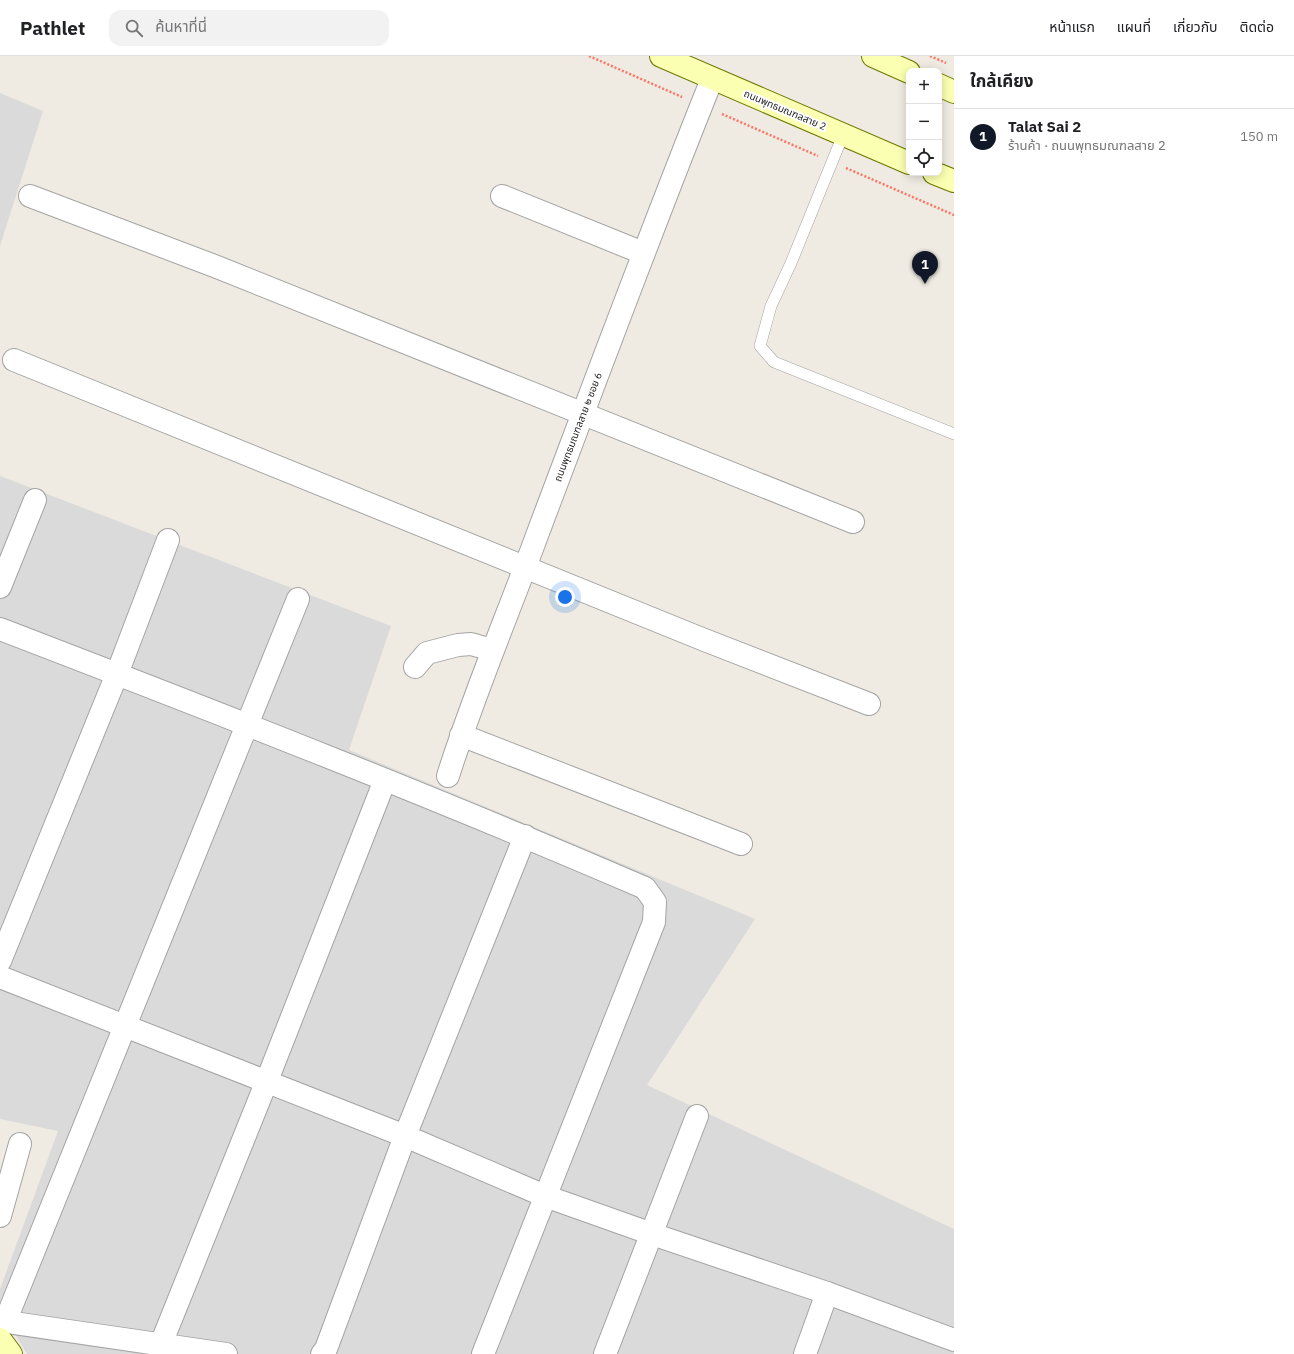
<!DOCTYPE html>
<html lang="th">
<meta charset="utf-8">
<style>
:root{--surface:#fff;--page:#f2f2f2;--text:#202124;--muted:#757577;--line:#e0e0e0;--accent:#111827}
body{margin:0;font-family:"IBM Plex Sans","Noto Sans Thai",sans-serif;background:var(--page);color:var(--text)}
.controls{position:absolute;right:12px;top:12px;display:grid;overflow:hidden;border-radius:8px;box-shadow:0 2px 10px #0003}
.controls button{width:36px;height:36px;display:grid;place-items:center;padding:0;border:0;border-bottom:1px solid var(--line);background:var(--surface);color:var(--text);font:20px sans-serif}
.you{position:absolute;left:565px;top:541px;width:14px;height:14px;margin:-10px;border:3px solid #fff;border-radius:50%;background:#1a73e8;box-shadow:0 0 0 6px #1a73e833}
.badge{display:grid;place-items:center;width:26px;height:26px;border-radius:50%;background:var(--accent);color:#fff;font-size:13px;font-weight:700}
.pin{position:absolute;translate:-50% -33px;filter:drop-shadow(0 1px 2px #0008)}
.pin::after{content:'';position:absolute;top:21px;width:14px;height:12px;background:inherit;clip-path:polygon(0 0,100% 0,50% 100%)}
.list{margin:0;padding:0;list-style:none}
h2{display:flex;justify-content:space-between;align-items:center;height:52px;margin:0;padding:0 16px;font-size:17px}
h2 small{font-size:13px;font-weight:400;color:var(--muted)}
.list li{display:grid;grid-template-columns:26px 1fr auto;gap:12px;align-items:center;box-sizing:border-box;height:56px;padding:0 16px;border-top:1px solid var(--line)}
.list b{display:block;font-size:15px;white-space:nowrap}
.list p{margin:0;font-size:13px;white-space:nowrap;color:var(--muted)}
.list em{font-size:13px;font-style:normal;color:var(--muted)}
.icon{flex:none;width:22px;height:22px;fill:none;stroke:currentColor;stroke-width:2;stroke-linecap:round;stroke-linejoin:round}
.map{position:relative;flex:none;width:954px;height:1298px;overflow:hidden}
header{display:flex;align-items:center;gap:24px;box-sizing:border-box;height:56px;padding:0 20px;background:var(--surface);border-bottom:1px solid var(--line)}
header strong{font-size:19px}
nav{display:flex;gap:22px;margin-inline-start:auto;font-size:14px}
.search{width:280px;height:36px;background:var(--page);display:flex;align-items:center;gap:10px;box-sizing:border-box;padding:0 14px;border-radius:12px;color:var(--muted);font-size:15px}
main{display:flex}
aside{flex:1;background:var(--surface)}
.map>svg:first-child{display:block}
.residential{fill:#dbdada}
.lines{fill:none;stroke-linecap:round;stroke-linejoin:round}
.lane-casing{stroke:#a4a4a4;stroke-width:12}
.street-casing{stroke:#a4a4a4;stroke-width:24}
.secondary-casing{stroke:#6a7900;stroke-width:24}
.path{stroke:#ff7564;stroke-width:2.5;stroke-dasharray:2 2;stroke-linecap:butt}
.lane{stroke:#fff;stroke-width:11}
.street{stroke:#fff;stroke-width:22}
.secondary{stroke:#faffb1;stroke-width:22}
.labels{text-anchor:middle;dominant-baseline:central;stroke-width:4;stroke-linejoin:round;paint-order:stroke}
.street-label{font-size:10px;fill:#1d1d1d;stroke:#fff}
</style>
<header>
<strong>Pathlet</strong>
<div class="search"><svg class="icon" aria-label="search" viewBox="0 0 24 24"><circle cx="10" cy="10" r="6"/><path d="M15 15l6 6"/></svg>ค้นหาที่นี่</div>
<nav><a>หน้าแรก</a><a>แผนที่</a><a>เกี่ยวกับ</a><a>ติดต่อ</a></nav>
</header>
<main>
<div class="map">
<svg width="954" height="1298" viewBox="0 0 954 1298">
<rect width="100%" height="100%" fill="#efebe2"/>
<!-- residential -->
<g class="residential">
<path d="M0,37L43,55L0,190Z"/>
<path d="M0,420L391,570L349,694L755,863L647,1029L954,1173V1298H27L0,1254V1233L58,1075L0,1063Z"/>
</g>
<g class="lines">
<defs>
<path id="lane" d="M843,79L791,207L771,250L760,290L774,306L954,378"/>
<g id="street">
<path d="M30,140L217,211L853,466"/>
<path d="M502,140L643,197"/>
<path d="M14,304L702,583L869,648"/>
<path d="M0,531L35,444"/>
<path d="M0,573C216,656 432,740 645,832L655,846L654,866L483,1298"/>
<path d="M415,611L427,597L458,589L471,588L492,594"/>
<path d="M461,679L741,788"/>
<path d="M448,720C474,637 509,556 539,474C596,323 652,172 712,23"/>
<path d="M0,905L117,618L168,484"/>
<path d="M0,921L405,1080L545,1140L652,1178L827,1237L954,1284"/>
<path d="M0,1160L20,1088"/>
<path d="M0,1265L226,1298"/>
<path d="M5,1266L298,543"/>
<path d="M161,1288L266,1027L385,724"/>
<path d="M322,1298L326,1293L405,1080L525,780"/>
<path d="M605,1298L697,1060"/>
<path d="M805,1298L827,1237"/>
</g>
<g id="secondary">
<path d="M661,0L909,107"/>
<path d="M873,0L909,16"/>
<path d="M939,29L954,36"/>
<path d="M934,117L954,125"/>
<path d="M0,1283L11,1298"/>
</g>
</defs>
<!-- lane casing -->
<use href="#lane" class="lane-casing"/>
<!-- street casing -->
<use href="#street" class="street-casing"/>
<!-- secondary casing -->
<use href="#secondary" class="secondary-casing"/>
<!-- path -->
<g class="path">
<path d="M589,0L682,41"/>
<path d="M930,0L946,7"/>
<path d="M722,58L818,100"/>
<path d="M846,112L954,159"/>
</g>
<!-- lane -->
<use href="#lane" class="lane"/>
<!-- street -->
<use href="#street" class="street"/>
<!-- secondary -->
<use href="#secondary" class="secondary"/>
</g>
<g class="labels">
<!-- street labels -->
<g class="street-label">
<text transform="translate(785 54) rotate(23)">ถนนพุทธมณฑลสาย 2</text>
<text transform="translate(578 371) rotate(-69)">ถนนพุทธมณฑลสาย ๒ ซอย 6</text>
</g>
</g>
</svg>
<div class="controls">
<button>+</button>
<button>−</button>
<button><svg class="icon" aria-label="locate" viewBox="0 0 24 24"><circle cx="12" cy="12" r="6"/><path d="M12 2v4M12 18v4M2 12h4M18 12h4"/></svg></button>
</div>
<div class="you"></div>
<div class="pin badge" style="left:925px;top:228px">1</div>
</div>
<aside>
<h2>ใกล้เคียง<small></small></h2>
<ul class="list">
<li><span class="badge">1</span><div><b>Talat Sai 2</b><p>ร้านค้า · ถนนพุทธมณฑลสาย 2</p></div><em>150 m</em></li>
</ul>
</aside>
</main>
